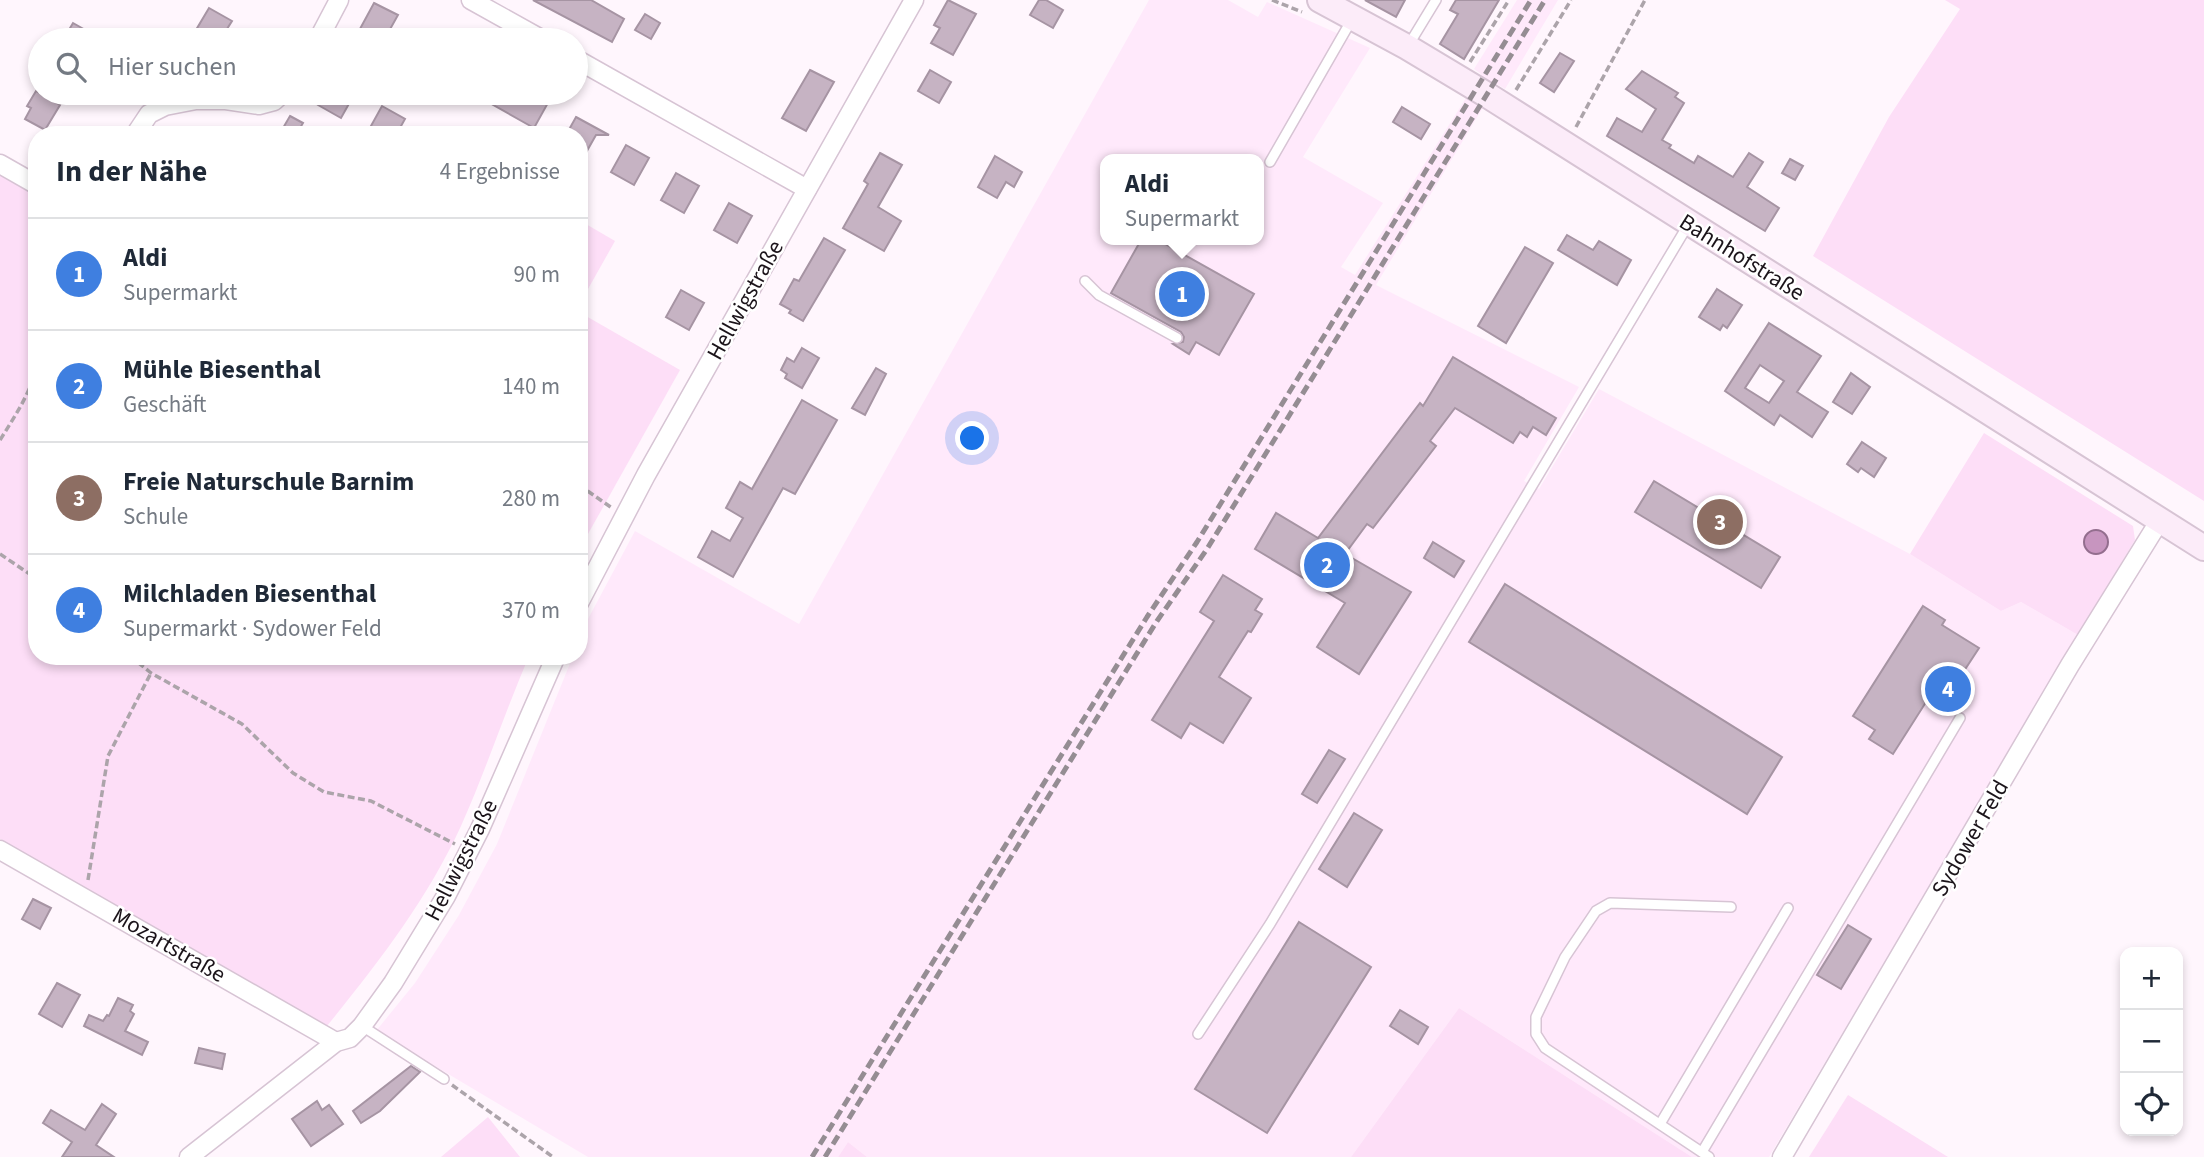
<!DOCTYPE html>
<html lang="de">
<meta charset="utf-8">
<style>
:root{--surface:#fff;--page:#f6f6f7;--text:#1f2937;--muted:#747a83;--line:#e0e1e3;--accent:#d93025}
body{margin:0;font-family:"Source Sans 3",sans-serif;background:var(--page);color:var(--text)}
.controls{position:absolute;right:21px;bottom:21px;display:grid;overflow:hidden;border-radius:14px;box-shadow:0 4px 10px #0003}
.controls button{width:63px;height:63px;display:grid;place-items:center;padding:0;border:0;border-bottom:2px solid var(--line);background:var(--surface);color:var(--text);font:35px sans-serif}
.you{position:absolute;left:973px;top:439px;width:24px;height:24px;margin:-18px;border:5px solid #fff;border-radius:50%;background:#1a73e8;box-shadow:0 0 0 10px #1a73e833}
.badge{display:grid;place-items:center;width:46px;height:46px;border-radius:50%;background:var(--accent);color:#fff;font-size:23px;font-weight:700}
.pin{position:absolute;translate:-50% -50%;border:4px solid #fff;box-shadow:0 2px 7px #0006}
.popup{position:absolute;left:1100px;top:154px;width:164px;height:91px;box-sizing:border-box;display:grid;place-content:center;border-radius:14px;background:var(--surface);filter:drop-shadow(0 2px 5px #0005);font-size:23px;white-space:nowrap;color:var(--muted)}
.popup b{font-size:26px;color:var(--text)}
.popup::after{content:'';position:absolute;left:50%;top:100%;margin-left:-14px;border:14px solid transparent;border-top-color:var(--surface)}
.list{margin:0;padding:0;list-style:none}
h2{display:flex;justify-content:space-between;align-items:center;height:91px;margin:0;padding:0 28px;font-size:30px}
h2 small{font-size:23px;font-weight:400;color:var(--muted)}
.list li{display:grid;grid-template-columns:46px 1fr auto;gap:21px;align-items:center;box-sizing:border-box;height:112px;padding:0 28px;border-top:2px solid var(--line)}
.list b{display:block;font-size:26px;white-space:nowrap}
.list p{margin:0;font-size:23px;white-space:nowrap;color:var(--muted)}
.list em{font-size:23px;font-style:normal;color:var(--muted)}
.icon{flex:none;width:38px;height:38px;fill:none;stroke:currentColor;stroke-width:2;stroke-linecap:round;stroke-linejoin:round}
.map{position:relative;flex:none;width:2204px;height:1157px;overflow:hidden}
.search{position:absolute;background:var(--surface);box-shadow:0 4px 10px #0003;left:28px;top:28px;width:560px;height:77px;display:flex;align-items:center;gap:18px;box-sizing:border-box;padding:0 24px;border-radius:38px;color:var(--muted);font-size:26px}
.panel{position:absolute;background:var(--surface);box-shadow:0 4px 10px #0003;left:28px;top:126px;width:560px;height:539px;border-radius:28px}
.map>svg:first-child{display:block}
.built{fill:#ffe9fb;fill-rule:evenodd}
.green{fill:#fddef7}
.water{fill:#c795bf;stroke:#936e8e;stroke-width:2}
.building{fill:#c6b3c3;stroke:#a694a3;stroke-width:2;fill-rule:evenodd}
.lines{fill:none;stroke-linecap:round;stroke-linejoin:round}
.lane-casing{stroke:#d7c4d4;stroke-width:12}
.street-casing{stroke:#d7c4d4;stroke-width:21}
.secondary-casing{stroke:#d7c4d4;stroke-width:28}
.path{stroke:#aca4aa;stroke-width:3.5;stroke-dasharray:7 3.5;stroke-linecap:butt}
.lane{stroke:#fff;stroke-width:9}
.street{stroke:#fff;stroke-width:18}
.secondary{stroke:#fcecf9;stroke-width:24}
.rail{stroke:#958d93;stroke-width:5;stroke-dasharray:10 5;stroke-linecap:butt}
.labels{text-anchor:middle;dominant-baseline:central;stroke-width:5;stroke-linejoin:round;paint-order:stroke}
.street-label{font-size:23px;fill:#1b141a;stroke:#fff}
</style>
<div class="map">
<svg width="2204" height="1157" viewBox="0 0 2204 1157">
<rect width="100%" height="100%" fill="#fff6fd"/>
<!-- built -->
<path class="built" d="M1149,0H1228L1258,17L1267,2L1370,48L1303,157L1383,203L1341,267L1355,275L1481,74L1474,69L1517,0H1558L1505,89L1497,84L1376,285L1579,387L1524,481L1539,489L1599,389L1910,554L2001,611L2021,602L2078,635L1769,1157H1692L1459,1008L1351,1157H867L848,1142L838,1157H588L376,1031L415,983L459,915L497,844L573,656H579V641L588,619L635,531L799,624ZM1105,159H1259V240H1105Z"/>
<!-- green -->
<g class="green">
<path d="M1945,0H2204V501L1813,256L1889,117L1960,9Z"/>
<path d="M0,168L37,189V656H529C505,712 486,770 461,826C427,900 378,963 327,1026L0,839Z"/>
<path d="M579,220L615,241L579,305Z"/>
<path d="M579,312L680,370L579,550Z"/>
<path d="M1984,433L2133,526L2135,540L2078,635L2021,602L2001,611L1910,554Z"/>
<path d="M1459,1008L1692,1157H1351Z"/>
<path d="M1848,1095L1948,1157H1809Z"/>
<path d="M488,1117L520,1157H441Z"/>
<path d="M848,1142L867,1157H838Z"/>
</g>
<!-- water -->
<circle class="water" cx="2096" cy="542" r="12"/>
<!-- building -->
<g class="building">
<path d="M533,0H591L624,19L612,42Z"/>
<path d="M948,0L976,14L953,55L931,43L940,28L934,25Z"/>
<path d="M1039,0H1046L1063,10L1053,28L1030,15Z"/>
<path d="M1365,0H1405L1396,17Z"/>
<path d="M1456,0H1499L1464,59L1440,44L1458,14L1450,10Z"/>
<path d="M374,3L398,15L384,40H354Z"/>
<path d="M209,8L232,21L220,40H202L193,35Z"/>
<path d="M645,14L660,23L651,39L635,30Z"/>
<path d="M73,23L103,40H63Z"/>
<path d="M1560,53L1574,61L1554,92L1540,83Z"/>
<path d="M810,70L834,82L806,131L782,118Z"/>
<path d="M930,70L951,82L939,103L918,91Z"/>
<path d="M1642,71L1678,93L1675,97L1684,103L1662,140L1671,145L1669,148L1694,163L1698,156L1733,177L1749,153L1763,162L1747,187L1779,208L1765,231L1607,136L1617,118L1642,132L1656,109L1626,89Z"/>
<path d="M36,91L60,105L45,130L25,119L31,108L27,106Z"/>
<path d="M325,93H355L341,118L318,105Z"/>
<path d="M472,93H508L519,100L524,93H534L549,101L534,128Z"/>
<path d="M382,106L405,119L396,135H366Z"/>
<path d="M1402,107L1430,124L1421,139L1393,122Z"/>
<path d="M290,116L303,123L296,135H279Z"/>
<path d="M576,117L609,135H596L579,165V135H566Z"/>
<path d="M626,145L649,158L634,185L611,172Z"/>
<path d="M880,153L902,165L878,207L901,221L884,251L843,228L868,184L864,181Z"/>
<path d="M995,156L1022,172L1014,187L1006,182L997,198L978,187Z"/>
<path d="M1790,159L1803,166L1795,180L1782,173Z"/>
<path d="M676,173L699,186L684,213L661,200Z"/>
<path d="M729,203L752,216L737,243L714,230Z"/>
<path d="M1567,235L1593,250L1599,241L1631,260L1617,285L1558,250Z"/>
<path d="M824,238L845,250L803,321L789,313L791,310L780,304L794,279L799,281Z"/>
<path d="M1141,240H1158L1254,294L1219,355L1196,342L1189,354L1173,344L1183,342L1184,337L1181,332L1111,293Z"/>
<path d="M1525,247L1553,263L1506,343L1478,326Z"/>
<path d="M1717,289L1742,305L1727,328L1723,325L1720,330L1699,317Z"/>
<path d="M681,290L704,303L689,330L666,317Z"/>
<path d="M1769,323L1821,356L1797,392L1828,412L1812,437L1780,415L1774,425L1725,391ZM1760,365L1784,381L1769,403L1745,388Z"/>
<path d="M802,348L819,358L802,388L785,378L787,374L781,370L787,358L794,362Z"/>
<path d="M1453,357L1556,418L1546,435L1533,427L1527,437L1520,432L1513,443L1455,408L1430,441L1436,446L1373,528L1367,524L1345,554L1411,592L1359,674L1317,647L1345,603L1255,549L1276,513L1318,538L1420,403L1423,406Z"/>
<path d="M876,368L886,374L865,415L852,408Z"/>
<path d="M1851,373L1870,387L1852,414L1833,402Z"/>
<path d="M802,400L837,420L795,494L783,488L733,577L698,557L712,531L730,541L743,518L726,508L740,482L752,489Z"/>
<path d="M1862,442L1886,458L1874,477L1861,468L1858,472L1847,464Z"/>
<path d="M1654,481L1780,557L1761,588L1635,512Z"/>
<path d="M1433,542L1464,561L1454,577L1424,558Z"/>
<path d="M1223,575L1262,599L1255,610L1262,614L1251,632L1248,631L1219,677L1251,698L1223,743L1190,723L1181,738L1152,720L1214,621L1200,612Z"/>
<path d="M1505,584L1782,757L1747,814L1469,642Z"/>
<path d="M1923,606L1945,620L1942,625L1979,648L1964,671L1968,674L1944,713L1926,702L1893,754L1869,739L1875,730L1853,716Z"/>
<path d="M1329,750L1345,759L1317,803L1302,794Z"/>
<path d="M1354,813L1382,830L1347,887L1319,869Z"/>
<path d="M33,899L51,908L40,929L22,919Z"/>
<path d="M1299,922L1371,967L1267,1133L1195,1089Z"/>
<path d="M1848,925L1871,939L1841,989L1817,975Z"/>
<path d="M57,983L80,995L62,1027L39,1014Z"/>
<path d="M118,998L133,1005L130,1011L134,1014L125,1031L148,1042L142,1055L84,1026L89,1015L103,1021L107,1015L109,1016Z"/>
<path d="M1400,1010L1428,1027L1418,1044L1390,1026Z"/>
<path d="M199,1048L225,1054L222,1069L195,1063Z"/>
<path d="M411,1066L420,1072L380,1111L361,1123L353,1111Z"/>
<path d="M317,1101L322,1110L329,1105L343,1124L311,1146L292,1119Z"/>
<path d="M102,1104L116,1114L96,1145L114,1157H62L72,1142L43,1123L51,1110L85,1130Z"/>
</g>
<g class="lines">
<defs>
<g id="lane">
<path d="M1408,46L1436,0"/>
<path d="M1270,162L1351,21"/>
<path d="M1085,281L1099,295L1177,338"/>
<path d="M362,1026L444,1079"/>
<path d="M1198,1034L1270,924L1688,225"/>
<path d="M1660,1124L1788,908"/>
<path d="M1702,1152L1960,718"/>
<path d="M1709,1157L1545,1048L1536,1034V1017L1565,957L1596,911L1610,903L1731,907"/>
</g>
<g id="street">
<path d="M471,0L543,40"/>
<path d="M318,40L339,0"/>
<path d="M576,59L807,189"/>
<path d="M135,135L149,114L165,106L196,100H226L259,105L274,101L283,93"/>
<path d="M0,164L37,185"/>
<path d="M579,603L646,475L914,0"/>
<path d="M0,850L336,1042"/>
<path d="M189,1157L336,1042L350,1038L362,1026L393,983L446,896L480,829L556,656"/>
<path d="M1782,1157L2070,665L2160,520"/>
</g>
<path id="secondary" d="M1320,0L1407,47L1487,95L2204,548"/>
</defs>
<!-- lane casing -->
<use href="#lane" class="lane-casing"/>
<!-- street casing -->
<use href="#street" class="street-casing"/>
<!-- secondary casing -->
<use href="#secondary" class="secondary-casing"/>
<!-- path -->
<g class="path">
<path d="M1272,0L1302,12"/>
<path d="M1470,62L1509,0"/>
<path d="M1516,90L1571,0"/>
<path d="M1576,127L1645,0"/>
<path d="M0,440C15,416 30,394 37,366"/>
<path d="M579,485L612,508"/>
<path d="M0,554L37,579"/>
<path d="M130,656L151,673L242,724L293,773L324,792L371,801L455,844"/>
<path d="M88,880L108,756L151,673"/>
<path d="M452,1085L553,1157"/>
</g>
<!-- lane -->
<use href="#lane" class="lane"/>
<!-- street -->
<use href="#street" class="street"/>
<!-- secondary -->
<use href="#secondary" class="secondary"/>
<!-- rail -->
<g class="rail">
<path d="M812,1157L1147,617L1197,542L1531,0"/>
<path d="M825,1157L1157,621L1207,549L1545,0"/>
</g>
</g>
<g class="labels">
<!-- street labels -->
<g class="street-label">
<text transform="translate(1742 257) rotate(32)">Bahnhofstraße</text>
<text transform="translate(745 300) rotate(-61)">Hellwigstraße</text>
<text transform="translate(1970 838) rotate(-60)">Sydower Feld</text>
<text transform="translate(461 860) rotate(-63)">Hellwigstraße</text>
<text transform="translate(169 945) rotate(30)">Mozartstraße</text>
</g>
</g>
</svg>
<div class="controls">
<button>+</button>
<button>−</button>
<button><svg class="icon" aria-label="locate" viewBox="0 0 24 24"><circle cx="12" cy="12" r="6"/><path d="M12 2v4M12 18v4M2 12h4M18 12h4"/></svg></button>
</div>
<div class="you"></div>
<div class="pin badge" style="left:1182px;top:294px;background:#3f7fe0">1</div>
<div class="popup"><b>Aldi</b>Supermarkt</div>
<div class="pin badge" style="left:1327px;top:565px;background:#3f7fe0">2</div>
<div class="pin badge" style="left:1720px;top:522px;background:#8d6e63">3</div>
<div class="pin badge" style="left:1948px;top:689px;background:#3f7fe0">4</div>
<div class="search"><svg class="icon" aria-label="search" viewBox="0 0 24 24"><circle cx="10" cy="10" r="6"/><path d="M15 15l6 6"/></svg>Hier suchen</div>
<section class="panel">
<h2>In der Nähe<small>4 Ergebnisse</small></h2>
<ul class="list">
<li><span class="badge" style="background:#3f7fe0">1</span><div><b>Aldi</b><p>Supermarkt</p></div><em>90 m</em></li>
<li><span class="badge" style="background:#3f7fe0">2</span><div><b>Mühle Biesenthal</b><p>Geschäft</p></div><em>140 m</em></li>
<li><span class="badge" style="background:#8d6e63">3</span><div><b>Freie Naturschule Barnim</b><p>Schule</p></div><em>280 m</em></li>
<li><span class="badge" style="background:#3f7fe0">4</span><div><b>Milchladen Biesenthal</b><p>Supermarkt · Sydower Feld</p></div><em>370 m</em></li>
</ul>
</section>
</div>
